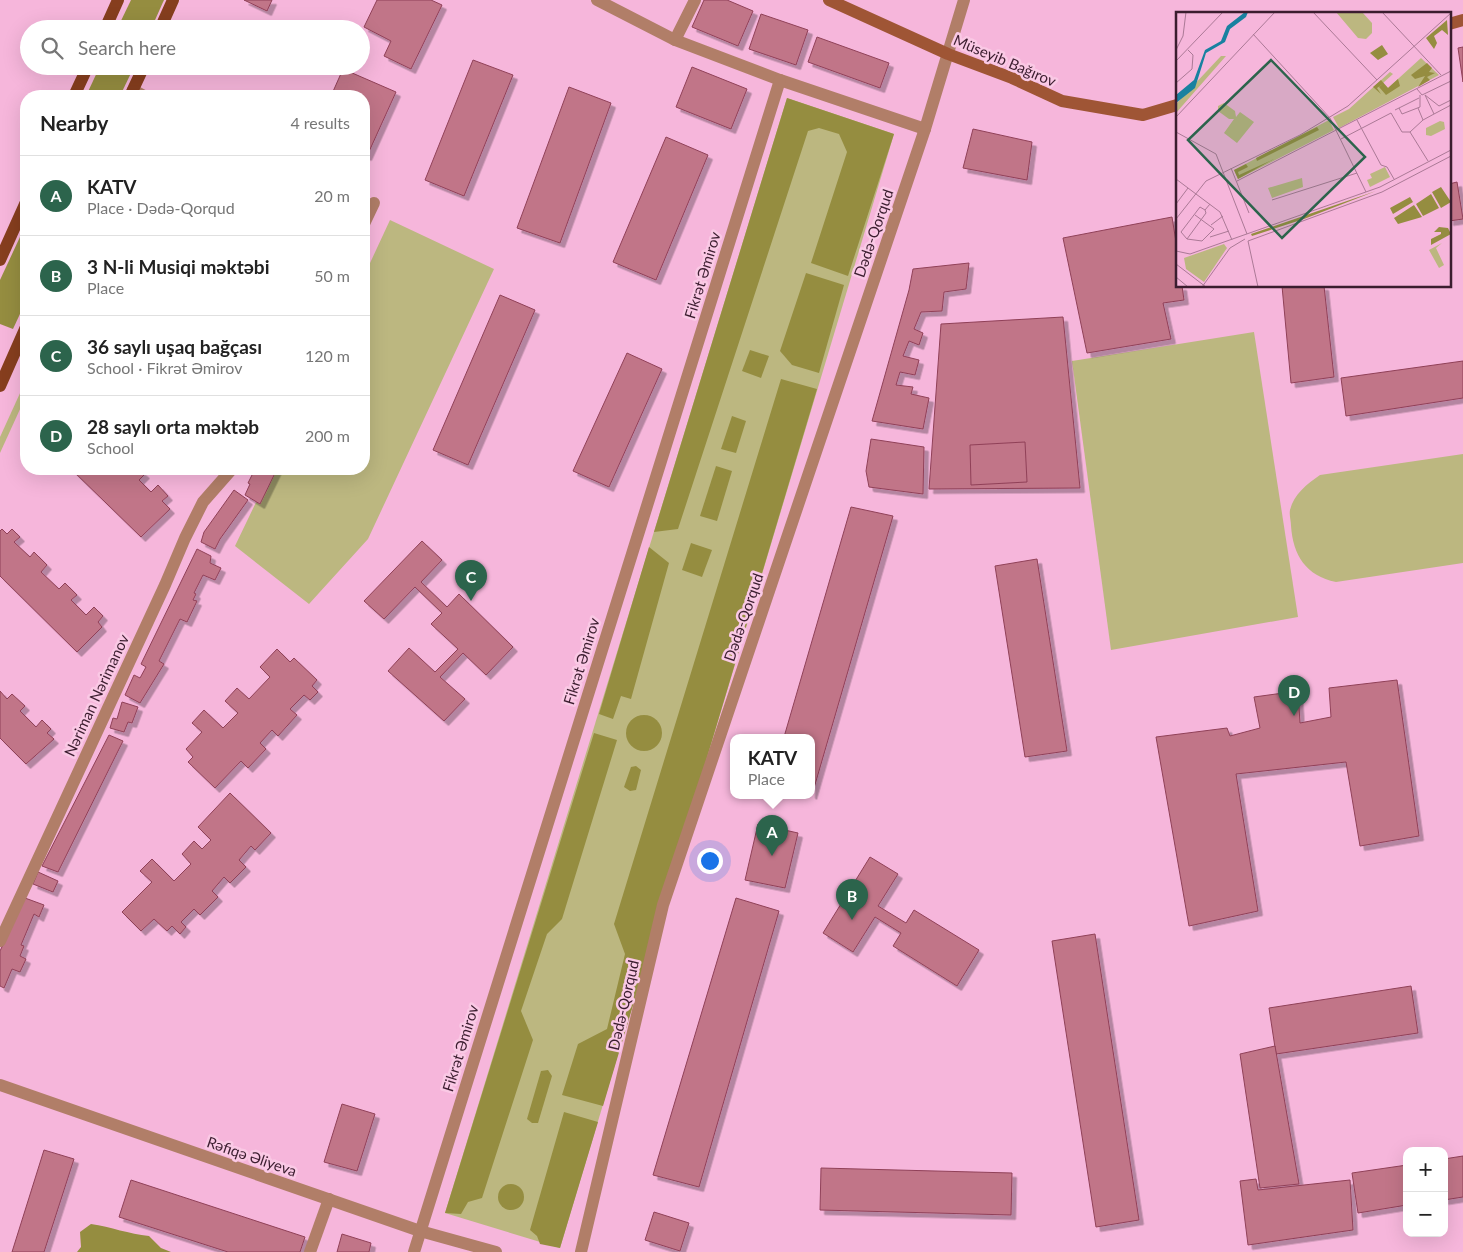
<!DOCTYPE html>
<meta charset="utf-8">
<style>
:root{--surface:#fff;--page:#f6f6f6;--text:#222;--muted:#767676;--line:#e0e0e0;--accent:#2c644c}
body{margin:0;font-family:Lato,sans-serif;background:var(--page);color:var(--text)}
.controls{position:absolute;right:15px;bottom:15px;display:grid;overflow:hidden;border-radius:10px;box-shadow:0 5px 20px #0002}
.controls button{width:45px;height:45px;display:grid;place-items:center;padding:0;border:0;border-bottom:1px solid var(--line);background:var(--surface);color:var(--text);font:25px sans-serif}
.you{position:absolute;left:709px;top:860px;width:18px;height:18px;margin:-12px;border:4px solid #fff;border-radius:50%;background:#1a73e8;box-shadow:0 0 0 8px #1a73e833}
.badge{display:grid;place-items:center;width:32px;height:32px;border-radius:50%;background:var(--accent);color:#fff;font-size:16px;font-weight:700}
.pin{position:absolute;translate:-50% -41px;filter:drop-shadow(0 1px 2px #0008)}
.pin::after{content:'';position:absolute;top:26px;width:18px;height:15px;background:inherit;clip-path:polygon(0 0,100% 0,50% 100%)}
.popup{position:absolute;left:730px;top:734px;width:85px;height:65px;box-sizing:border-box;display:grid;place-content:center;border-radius:10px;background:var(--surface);filter:drop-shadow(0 1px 4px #0005);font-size:16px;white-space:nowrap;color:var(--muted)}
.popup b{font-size:19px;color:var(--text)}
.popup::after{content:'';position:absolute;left:50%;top:100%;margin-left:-10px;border:10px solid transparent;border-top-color:var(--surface)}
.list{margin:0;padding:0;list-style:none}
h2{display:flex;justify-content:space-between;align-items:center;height:65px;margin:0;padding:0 20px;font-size:21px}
h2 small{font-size:16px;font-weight:400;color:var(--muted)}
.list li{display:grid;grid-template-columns:32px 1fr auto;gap:15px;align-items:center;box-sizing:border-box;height:80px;padding:0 20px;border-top:1px solid var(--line)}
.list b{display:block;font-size:19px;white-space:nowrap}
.list p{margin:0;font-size:16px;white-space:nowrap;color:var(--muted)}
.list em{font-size:16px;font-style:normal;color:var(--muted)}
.icon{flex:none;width:28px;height:28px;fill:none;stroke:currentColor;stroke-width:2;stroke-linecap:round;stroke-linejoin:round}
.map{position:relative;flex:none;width:1463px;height:1252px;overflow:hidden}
.search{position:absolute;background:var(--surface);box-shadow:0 5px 20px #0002;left:20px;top:20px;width:350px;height:55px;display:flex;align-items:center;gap:12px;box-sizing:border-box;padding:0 18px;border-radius:28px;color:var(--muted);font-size:19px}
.panel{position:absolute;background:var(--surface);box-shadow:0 5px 20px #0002;left:20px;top:90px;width:350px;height:385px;border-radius:20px}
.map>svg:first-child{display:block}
.green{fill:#bcb780}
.forest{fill:#958d40}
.building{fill:#c17488;stroke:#904158;filter:url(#shadow)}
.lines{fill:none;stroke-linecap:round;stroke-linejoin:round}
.street{stroke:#b17e68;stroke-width:12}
.secondary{stroke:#9f5535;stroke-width:12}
.primary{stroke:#863e1e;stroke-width:12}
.labels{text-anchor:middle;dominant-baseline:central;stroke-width:5;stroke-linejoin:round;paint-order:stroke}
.street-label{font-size:15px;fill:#3b1d2f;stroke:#fac9e5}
.inset-road{fill:none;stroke:#ab7996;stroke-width:1}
.view{fill:#2c644c;fill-opacity:0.15;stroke:#2c644c;stroke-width:2.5}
.inset-edge{fill:none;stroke:#3b1d2f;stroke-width:2.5}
</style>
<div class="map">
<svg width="1463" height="1252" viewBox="0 0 1463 1252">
<defs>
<filter id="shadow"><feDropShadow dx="4.5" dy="4.5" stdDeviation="0" flood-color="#0004"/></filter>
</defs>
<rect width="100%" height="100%" fill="#f6b6db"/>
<!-- green -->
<g class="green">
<path d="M787,98L894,134L560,1248L445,1213Z"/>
<path d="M390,220L494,269L368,539L309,604L235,546L272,469H364V276Z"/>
<path d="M1254,332L1298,617L1111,650L1072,361Z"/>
<path d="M26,380V396L0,453V437Z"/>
<path d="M1463,454V563L1336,582C1306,576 1293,555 1291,526C1291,521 1289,515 1290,510C1294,494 1307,484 1320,475Z"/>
</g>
<!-- forest -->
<g class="forest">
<path d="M131,0H164L151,29H117Z"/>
<path d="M100,66H123L132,71L120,96H86Z"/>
<path d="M787,98L894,134L848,276L811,263L847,152L839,134L819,128L808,131L678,529L654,532Z"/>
<path d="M26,224V301L13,329L0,324V280Z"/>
<path d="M806,273L844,285L819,373L792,365L780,351Z"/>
<path d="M750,350L769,356L761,378L742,371Z"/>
<path d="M781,379L817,389L603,1106L562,1095L578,1044L607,1029L625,954L614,924Z"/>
<path d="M732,416L746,421L736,453L721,449Z"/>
<path d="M716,466L732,471L717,521L700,516Z"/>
<path d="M691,543L712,550L702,577L682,570Z"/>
<path d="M649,547L669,563L631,699L621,696L613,719L599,714Z"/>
<circle cx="644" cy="733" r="18"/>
<path d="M594,733L617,740L562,919L547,934L521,1011L533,1040L482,1198L468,1202L461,1214L445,1213Z"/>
<path d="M636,766L641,770L636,790L630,791L624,787L631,767Z"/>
<path d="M548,1070L552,1076L538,1123H532L527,1119L541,1071Z"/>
<path d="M564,1112L598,1122L560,1248L540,1244L537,1236L530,1230Z"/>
<circle cx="511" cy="1197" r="13"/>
<path d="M91,1224C111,1227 129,1234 149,1236L161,1248L171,1252H77L81,1247L80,1232Z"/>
</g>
<!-- building -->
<g class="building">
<path d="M244,0H272L267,11Z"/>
<path d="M377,0H431L442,5L411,69L384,56L391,41L364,27Z"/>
<path d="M704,0H727L753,11L738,46L692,27Z"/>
<path d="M761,14L808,30L796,65L749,49Z"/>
<path d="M817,37L889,63L880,88L808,62Z"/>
<path d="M1463,47V82L1458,48Z"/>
<path d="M473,60L513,75L464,196L425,180Z"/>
<path d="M692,67L747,89L731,129L676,107Z"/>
<path d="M343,69L396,92L367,156L364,155V96H331Z"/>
<path d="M569,87L611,103L560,243L517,228Z"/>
<path d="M973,129L1032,142L1027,180L963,168Z"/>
<path d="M666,137L708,155L656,280L613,262Z"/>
<path d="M1457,182L1463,219L1449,221V184Z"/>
<path d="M1172,217L1177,248V286H1182L1184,300L1163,303L1171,339L1087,353L1063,238Z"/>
<path d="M969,263L966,289L944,292L942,311L921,312L914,329L923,333L919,345L909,341L903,356L919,360L915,375L900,372L896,385L913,387L911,394L929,398L923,429L872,421L909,290L913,269Z"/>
<path d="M1282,286H1324L1334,377L1291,383Z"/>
<path d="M500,295L535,310L468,465L433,450Z"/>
<path d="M1063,317L1080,488L929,489L941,324Z"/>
<path d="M627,353L662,369L609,487L573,471Z"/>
<path d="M1463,361V398L1346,416L1341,378Z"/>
<path d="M871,439L924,447L923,494L869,487L866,471Z"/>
<path d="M1025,442L1027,482L971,485L970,445Z"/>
<path d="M71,469H139L145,474L139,480L151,492L158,485L168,496L162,501L170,509L141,537Z"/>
<path d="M258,469H277L260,504L245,495L250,484L248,483L253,473L255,474Z"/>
<path d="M234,490L248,500L220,539L215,549L201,542L204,532Z"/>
<path d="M851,507L893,516L812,795L811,794V737H784Z"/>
<path d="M2,529L7,534L12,529L20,537L14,542L30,557L34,552L47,565L41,572L59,589L65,583L77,595L71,600L86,615L94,607L103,616L98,622L102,627L77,652L0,576V531Z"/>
<path d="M422,541L442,560L421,582L447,607L459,594L513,647L486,675L463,653L440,677L465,699L444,721L388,671L409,648L435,672L458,649L431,624L442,613L415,587L384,619L364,601Z"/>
<path d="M197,549L211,556L210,563L221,568L215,580L203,575L194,593L196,594L193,600L197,601L187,622L180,619L159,661L164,664L140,703L125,695L134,675L140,678L146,667L141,664Z"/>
<path d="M1037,559L1067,751L1025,757L995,566Z"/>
<path d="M277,649L290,662L294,658L317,680L312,686L318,692L310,700L304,695L290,709L297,715L278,736L272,730L260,743L266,749L248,768L241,761L215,788L188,762L193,757L186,749L202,732L192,723L204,710L223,728L238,713L225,701L237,688L249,699L270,677L260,667Z"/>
<path d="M1397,680L1419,836L1360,846L1346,762L1236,774L1258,911L1189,926L1156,737L1227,728L1230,736L1260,728L1254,697L1298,691L1300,723L1331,717L1329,688Z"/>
<path d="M0,691L7,699L12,694L25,706L20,711L36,727L42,720L51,729L47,733L54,739L26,764L0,738Z"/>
<path d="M122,702L138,707L132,723L128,722L124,732L110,728L113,718L117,719Z"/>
<path d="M109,735L123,741L58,872L42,866Z"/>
<path d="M230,793L271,833L255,850L251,846L239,860L246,867L230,883L224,877L212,891L218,897L200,915L194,909L181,922L186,927L180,934L172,926L167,931L154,919L141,931L122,912L152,882L140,871L152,859L174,881L191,864L182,854L194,841L202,849L211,840L198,827Z"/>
<path d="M758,824L798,833L785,888L745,880Z"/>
<path d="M870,857L898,874L878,906L906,923L914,910L979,950L957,986L893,946L901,933L875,917L853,952L823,933Z"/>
<path d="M38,872L58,881L53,892L33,884Z"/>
<path d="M25,898L44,905L39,917L34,914L21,945L24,946L20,956L26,959L20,972L12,969L4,988L0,986V951Z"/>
<path d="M736,898L779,911L699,1187L653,1175Z"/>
<path d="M1095,934L1139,1220L1096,1227L1052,941Z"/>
<path d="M1411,986L1418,1033L1276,1054L1269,1008Z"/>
<path d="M1275,1046L1299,1184L1260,1188L1240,1054Z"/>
<path d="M342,1104L375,1114L357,1171L324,1162Z"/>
<path d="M44,1150L74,1159L44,1252H12Z"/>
<path d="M1463,1156V1197L1444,1200V1159Z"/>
<path d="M1407,1165V1205L1358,1213L1352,1173Z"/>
<path d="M821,1168L1012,1173L1011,1215L820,1210Z"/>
<path d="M1256,1179L1258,1190L1350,1180L1353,1230L1248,1245L1240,1181Z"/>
<path d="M131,1180L305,1237L300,1252H228L119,1217Z"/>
<path d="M654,1212L689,1223L680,1251L645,1240Z"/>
<path d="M342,1234L371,1243L369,1252H337Z"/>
</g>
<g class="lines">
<!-- street -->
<g class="street">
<path d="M597,0L675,40L780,80L925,129"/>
<path d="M675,40L695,0"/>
<path d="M133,90L144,96"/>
<path d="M364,224L374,203"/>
<path d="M0,941L165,585L185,538L203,502L232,469"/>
<path d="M0,1085L420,1231L496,1252"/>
<path d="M310,1252L329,1199"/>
<path d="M414,1252L780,80"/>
<path d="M581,1252L663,905L925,129L964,0"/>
</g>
<!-- secondary -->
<g class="secondary">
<path d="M829,0L948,54L1012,78L1062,101L1143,115L1177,105"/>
<path d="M1449,24L1463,20"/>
</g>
<!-- primary -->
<g class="primary">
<path d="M105,29L118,0"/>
<path d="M160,29L173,0"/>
<path d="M74,96L88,66"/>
<path d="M130,96L144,66"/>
<path d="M0,260L26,202"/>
<path d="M0,386L26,327"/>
</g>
</g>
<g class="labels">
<!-- street labels -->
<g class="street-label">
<text transform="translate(1005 60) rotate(23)">Müseyib Bağırov</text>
<text transform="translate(873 233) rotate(-71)">Dədə-Qorqud</text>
<text transform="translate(702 275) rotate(-73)">Fikrət Əmirov</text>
<text transform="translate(743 617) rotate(-71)">Dədə-Qorqud</text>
<text transform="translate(581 661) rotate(-73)">Fikrət Əmirov</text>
<text transform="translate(96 695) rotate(-65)">Nəriman Nərimanov</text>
<text transform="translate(623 1005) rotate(-77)">Dədə-Qorqud</text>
<text transform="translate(460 1048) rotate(-73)">Fikrət Əmirov</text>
<text transform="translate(252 1156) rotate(19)">Rəfiqə Əliyeva</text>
</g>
</g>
<!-- overview -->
<g transform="translate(1176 12)">
<rect width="275" height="275" fill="#f6b6db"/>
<path d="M160,0H186L196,11V21L190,27L182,26ZM45,44H50L0,101V92ZM245,46L263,63L163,116L157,105L173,97L214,60L217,62L207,71L212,76ZM48,91L59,99L60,105L64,100L78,110L61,131L48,121L58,107H53L42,99V94ZM153,108L158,118L62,167L58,158ZM264,109L268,110L269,117L255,124L250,123V116ZM209,155L214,165L194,175L191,168L196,166L194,162ZM126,166L127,175L96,186L92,176ZM266,231L260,236L268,253L263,256L253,238ZM48,232L51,236L28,270L10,257L8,246Z" fill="#bcb780"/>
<path d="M271,8L272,23L266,18L258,24L261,31L258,37L250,26ZM206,33L212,42L202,48L194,41ZM251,51L256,56L253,60L259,61L251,65L254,68L242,75L249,64L239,67L235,63ZM222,67L224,74L210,83L203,75L207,72L201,76L205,82L197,75L205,68L212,76ZM141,115L143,118L81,149L80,146ZM98,147L62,167L58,158L70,152L72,155L62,160L63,163ZM265,175L275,190L265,196L256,180ZM200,179L128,207L76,224L75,222ZM255,182L263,196L247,204L240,192ZM234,185L237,190L217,202L214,196ZM238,193L246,205L222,212L218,206ZM263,215L272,216L275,222L255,233V227L265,222V220H258Z" fill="#958d40"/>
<path d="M69,0H72L70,5L54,17L49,30L30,41L19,76L0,91V83L18,68L29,38L45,29L51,14Z" fill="#1881a0"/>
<path class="inset-road" d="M137,0L201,68M206,0L265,63M77,22L154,106L190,180M0,38L7,24L10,0M0,49L47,0M0,71L16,57L17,43L12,38M241,77L246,83L275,69M249,83L263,94L275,88M223,96L226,102L244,95V83M219,98L243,86M258,102L275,93M0,105L99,0M181,108L205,153L211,155L218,167M247,108L258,102L249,83M0,120L40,142L71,222M234,120L252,149M234,120L247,108L242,96M165,127L215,101L226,120H234M55,156L73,201M0,167L44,200L56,228M61,169L275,59M96,188L181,161M0,192L12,176M19,203L38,217L26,229L11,227L5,220L24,195L29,198L34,192M0,207L30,169L124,123L172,94L275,1M35,213L47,204M34,225L53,219M11,227L30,201L29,198M72,229L206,180L275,144M72,229L82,275M0,239L14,242L204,175L275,138M0,252L30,275M0,265L12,275M26,275L54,236L69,227"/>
<path class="view" d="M95,48L189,145L106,226L12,128Z"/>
<rect width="275" height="275" class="inset-edge"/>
</g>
</svg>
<div class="controls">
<button>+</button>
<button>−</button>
</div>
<div class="you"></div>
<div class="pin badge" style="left:772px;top:856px">A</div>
<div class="popup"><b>KATV</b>Place</div>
<div class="pin badge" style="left:852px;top:920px">B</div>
<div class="pin badge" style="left:471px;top:601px">C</div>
<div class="pin badge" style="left:1294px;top:716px">D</div>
<div class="search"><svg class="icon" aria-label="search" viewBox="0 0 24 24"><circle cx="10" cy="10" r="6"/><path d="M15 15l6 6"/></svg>Search here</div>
<section class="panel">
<h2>Nearby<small>4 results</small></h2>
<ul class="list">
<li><span class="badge">A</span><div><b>KATV</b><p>Place · Dədə-Qorqud</p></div><em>20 m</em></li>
<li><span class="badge">B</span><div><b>3 N-li Musiqi məktəbi</b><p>Place</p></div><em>50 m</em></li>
<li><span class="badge">C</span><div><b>36 saylı uşaq bağçası</b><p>School · Fikrət Əmirov</p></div><em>120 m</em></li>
<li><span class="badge">D</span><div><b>28 saylı orta məktəb</b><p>School</p></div><em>200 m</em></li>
</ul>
</section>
</div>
